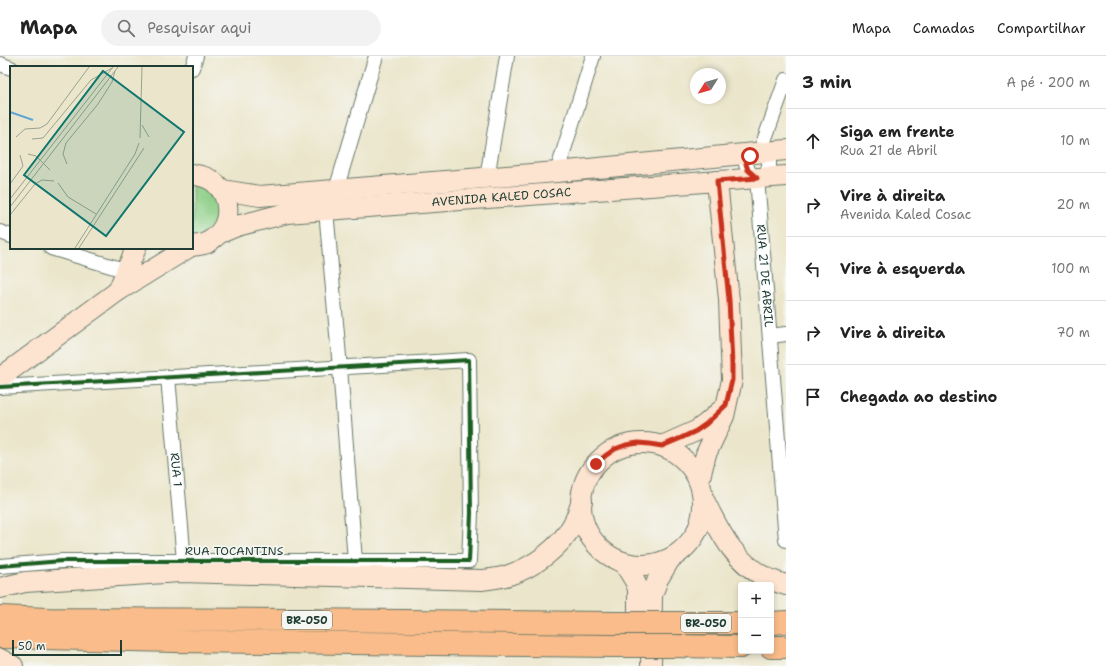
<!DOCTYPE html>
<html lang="pt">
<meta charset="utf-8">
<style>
:root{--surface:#fff;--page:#f2f2f2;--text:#222;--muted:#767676;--line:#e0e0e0}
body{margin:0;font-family:"Shantell Sans",sans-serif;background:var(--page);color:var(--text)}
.controls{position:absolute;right:12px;bottom:12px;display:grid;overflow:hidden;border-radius:4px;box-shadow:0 2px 6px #0003}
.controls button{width:36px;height:36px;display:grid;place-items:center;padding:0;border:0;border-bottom:1px solid var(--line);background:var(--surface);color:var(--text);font:20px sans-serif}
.compass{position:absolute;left:690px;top:12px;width:36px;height:36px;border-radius:50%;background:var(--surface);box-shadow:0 2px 6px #0003;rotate:233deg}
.scale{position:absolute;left:12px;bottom:10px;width:110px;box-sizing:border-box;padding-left:4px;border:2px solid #1f3d34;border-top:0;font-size:11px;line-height:14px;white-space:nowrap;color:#1f3d34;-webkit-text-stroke:3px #f6f6f2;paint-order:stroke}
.stop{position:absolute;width:12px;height:12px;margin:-9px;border:3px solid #c8321e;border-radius:50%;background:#fff}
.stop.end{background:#c8321e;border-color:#fff;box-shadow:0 1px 4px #0008}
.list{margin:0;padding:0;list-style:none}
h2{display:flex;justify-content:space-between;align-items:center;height:52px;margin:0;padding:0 16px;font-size:17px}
h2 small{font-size:13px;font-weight:400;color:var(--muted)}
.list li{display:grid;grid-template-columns:26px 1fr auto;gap:12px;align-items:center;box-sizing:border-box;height:64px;padding:0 16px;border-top:1px solid var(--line)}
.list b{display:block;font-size:15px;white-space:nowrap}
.list p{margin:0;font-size:13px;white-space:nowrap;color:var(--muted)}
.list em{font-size:13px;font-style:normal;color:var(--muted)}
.icon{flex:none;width:22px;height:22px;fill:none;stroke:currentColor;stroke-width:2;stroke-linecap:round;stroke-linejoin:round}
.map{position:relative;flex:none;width:786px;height:610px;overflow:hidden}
header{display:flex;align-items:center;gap:24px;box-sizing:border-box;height:56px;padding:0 20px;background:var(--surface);border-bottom:1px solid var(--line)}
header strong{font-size:19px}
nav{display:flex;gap:22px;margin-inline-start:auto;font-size:14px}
.search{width:280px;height:36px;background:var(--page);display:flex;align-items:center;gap:10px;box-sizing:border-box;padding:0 14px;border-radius:22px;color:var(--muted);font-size:15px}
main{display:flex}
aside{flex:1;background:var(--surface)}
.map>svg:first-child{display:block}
.green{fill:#8dcf87;stroke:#56865e}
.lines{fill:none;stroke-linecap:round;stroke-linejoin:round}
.street-casing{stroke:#667869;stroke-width:16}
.secondary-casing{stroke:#667869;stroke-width:22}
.highway-casing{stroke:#667869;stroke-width:24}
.street{stroke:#fff;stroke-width:14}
.secondary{stroke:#fde4d0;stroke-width:20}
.highway{stroke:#f9bc8a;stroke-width:22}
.highway-bridge-casing{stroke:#667869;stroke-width:24;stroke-linecap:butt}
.highway-bridge{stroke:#f9bc8a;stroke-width:22}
.cycleway-casing{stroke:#f6f6f2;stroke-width:6}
.cycleway{stroke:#1b5e20;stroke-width:4}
.route{stroke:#c8321e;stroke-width:5}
.labels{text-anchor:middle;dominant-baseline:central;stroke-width:3.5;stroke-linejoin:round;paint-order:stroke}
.shield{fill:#f6f6f2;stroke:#60746d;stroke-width:1}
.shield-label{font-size:11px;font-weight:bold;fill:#1f3d34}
.street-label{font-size:12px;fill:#1f3d34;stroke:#f6f6f2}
.inset-river{fill:none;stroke:#62a6d7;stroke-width:2}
.inset-road{fill:none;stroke:#99a28f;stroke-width:1}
.view{fill:#0f766e;fill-opacity:0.15;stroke:#0f766e;stroke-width:2}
.inset-edge{fill:none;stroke:#1f3d34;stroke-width:2}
</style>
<header>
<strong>Mapa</strong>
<div class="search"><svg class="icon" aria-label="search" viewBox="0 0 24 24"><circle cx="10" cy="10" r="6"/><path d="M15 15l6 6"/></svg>Pesquisar aqui</div>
<nav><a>Mapa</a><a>Camadas</a><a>Compartilhar</a></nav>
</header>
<main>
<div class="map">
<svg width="786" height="610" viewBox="0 0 786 610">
<rect width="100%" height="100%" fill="#f6f6f2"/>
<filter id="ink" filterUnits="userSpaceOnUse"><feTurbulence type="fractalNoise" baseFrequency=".025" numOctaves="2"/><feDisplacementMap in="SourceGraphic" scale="8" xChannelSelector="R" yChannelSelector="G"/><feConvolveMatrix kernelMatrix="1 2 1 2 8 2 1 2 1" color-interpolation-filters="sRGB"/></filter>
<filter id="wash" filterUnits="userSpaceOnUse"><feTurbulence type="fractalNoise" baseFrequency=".012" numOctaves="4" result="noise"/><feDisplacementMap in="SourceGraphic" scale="16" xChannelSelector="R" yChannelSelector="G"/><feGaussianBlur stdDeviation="0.9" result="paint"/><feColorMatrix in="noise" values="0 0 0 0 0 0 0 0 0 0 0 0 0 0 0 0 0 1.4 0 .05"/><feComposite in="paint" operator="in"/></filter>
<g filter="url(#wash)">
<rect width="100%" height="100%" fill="#ebe6cb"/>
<!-- green -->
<path class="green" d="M192,128C209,131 219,141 217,159C217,166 213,173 207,178C203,181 196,181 192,183Z"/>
</g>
<g filter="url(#ink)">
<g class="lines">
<defs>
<g id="street">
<path d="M0,8L11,12"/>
<path d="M192,12L196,0"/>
<path id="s1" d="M760,96L749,100L746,108L748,115L757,122L786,484"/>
<path d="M760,96L786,24"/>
<path d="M557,116L593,0"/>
<path d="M487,122L507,0"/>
<path d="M757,122L767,117L769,110V103L760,96"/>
<path d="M336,134L376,0"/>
<path d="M326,154L340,312L355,505"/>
<path d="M0,176L11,180"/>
<path d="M51,192L134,217"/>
<path d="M770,280L786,278"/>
<path id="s2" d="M168,321L184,505"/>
<path d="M0,331L469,304L471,457L469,505H62L0,510"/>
</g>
<g id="secondary">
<path d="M192,118C200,120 209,121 215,127C231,141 232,167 215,181C212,183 210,185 207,187C203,189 197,189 192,190"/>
<path d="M222,134L260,140L557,116L786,94"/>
<path id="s3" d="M220,177L237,170L287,157L786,120"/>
<path d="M118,235L136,192"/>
<path d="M0,322L118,235L188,192"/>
<circle cx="642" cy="448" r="61"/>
<path d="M662,390L696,375L706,368L725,351"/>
<path d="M699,425L706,398L724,360L732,324L729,244L717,125"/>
<path d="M704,444C720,476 734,507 769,523C774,525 780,527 786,529"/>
<path d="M624,507L635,525L638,533V563"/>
<path d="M0,532L25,526L180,516L482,524C491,523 501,522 509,519C534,511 560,492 573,468C577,461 579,453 582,445"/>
<path d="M0,603L13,610"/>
<path d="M651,610L652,539L658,523L670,503"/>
</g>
<g id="highway">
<path d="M0,561L48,563L296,564L614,567"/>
<path d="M671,567H741"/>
<path d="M771,567L786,566"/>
<path d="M0,581L174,585L614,590"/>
<path d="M673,590L741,591"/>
<path d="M771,591H786"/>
</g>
</defs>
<!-- street casing -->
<use href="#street" class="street-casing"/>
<!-- secondary casing -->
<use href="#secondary" class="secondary-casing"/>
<!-- highway casing -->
<use href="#highway" class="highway-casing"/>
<!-- street -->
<use href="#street" class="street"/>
<!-- secondary -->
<use href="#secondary" class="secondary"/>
<!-- highway -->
<use href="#highway" class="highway"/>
<defs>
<g id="highway-bridge">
<path d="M614,567H671"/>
<path d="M614,590H673"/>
</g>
</defs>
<!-- highway-bridge casing -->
<use href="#highway-bridge" class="highway-bridge-casing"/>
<!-- highway-bridge -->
<use href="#highway-bridge" class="highway-bridge"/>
<defs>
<path id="cycleway" d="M0,331L469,304L471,457L469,505H62L0,510"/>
</defs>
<!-- cycleway casing -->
<use href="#cycleway" class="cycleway-casing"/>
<!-- cycleway -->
<use href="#cycleway" class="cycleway"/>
</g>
</g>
<g class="lines" filter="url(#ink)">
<!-- route -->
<path class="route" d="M596,408L605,400L615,393L626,389L638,387L650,388L662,390L681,382L696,375L706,368L726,349L732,324V308L729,244L717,125L757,122L748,114L746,108L750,100"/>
</g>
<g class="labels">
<!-- shield labels -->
<g class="shield">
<rect x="282" y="555" width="50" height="18" rx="3"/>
<rect x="681" y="558" width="50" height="18" rx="3"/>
</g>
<g class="shield-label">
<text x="307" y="564">BR-050</text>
<text x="706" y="567">BR-050</text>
</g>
<!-- street labels -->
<g class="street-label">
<text stroke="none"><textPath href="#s3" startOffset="285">AVENIDA KALED COSAC</textPath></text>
<text stroke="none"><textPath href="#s1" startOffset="137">RUA 21 DE ABRIL</textPath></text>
<text stroke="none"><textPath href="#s2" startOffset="93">RUA 1</textPath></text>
<text x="234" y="495">RUA TOCANTINS</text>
</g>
</g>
<!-- overview -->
<g transform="translate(10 10)">
<rect width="183" height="183" fill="#ebe6cb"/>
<path class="inset-river" d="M0,46L23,54"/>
<path class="inset-road" d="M132,59L139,71M6,71L15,63L30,62L37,58L79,1M130,72L132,1M22,73L33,72L81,14L102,2M18,88L26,90L40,104M57,98L53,88L56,77L88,38L102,16L105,5M48,117L58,131L86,148M0,118L13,100L10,89M0,133L103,1M0,141L108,1M0,149L25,118L32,114L44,115M65,182L125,88L129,77M69,182L134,82"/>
<path class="view" d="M93,5L174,66L96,170L14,109Z"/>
<rect width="183" height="183" class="inset-edge"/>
</g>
</svg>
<div class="controls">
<button>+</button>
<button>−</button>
</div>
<svg class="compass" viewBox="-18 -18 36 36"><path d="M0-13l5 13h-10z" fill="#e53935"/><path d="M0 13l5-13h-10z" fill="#767676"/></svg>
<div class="scale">50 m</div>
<div class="stop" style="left:750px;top:100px"></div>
<div class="stop end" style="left:596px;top:408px"></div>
</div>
<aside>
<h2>3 min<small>A pé · 200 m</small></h2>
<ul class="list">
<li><svg class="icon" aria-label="ahead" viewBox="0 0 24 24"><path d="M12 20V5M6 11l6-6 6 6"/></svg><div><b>Siga em frente</b><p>Rua 21 de Abril</p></div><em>10 m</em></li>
<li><svg class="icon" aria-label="right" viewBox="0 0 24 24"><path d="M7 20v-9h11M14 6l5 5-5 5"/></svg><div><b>Vire à direita</b><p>Avenida Kaled Cosac</p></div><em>20 m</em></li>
<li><svg class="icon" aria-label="left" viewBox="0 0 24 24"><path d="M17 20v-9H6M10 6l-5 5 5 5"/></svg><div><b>Vire à esquerda</b></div><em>100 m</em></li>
<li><svg class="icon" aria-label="right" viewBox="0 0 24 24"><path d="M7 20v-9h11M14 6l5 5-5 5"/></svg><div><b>Vire à direita</b></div><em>70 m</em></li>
<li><svg class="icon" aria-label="arrive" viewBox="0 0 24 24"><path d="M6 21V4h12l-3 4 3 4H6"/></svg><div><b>Chegada ao destino</b></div></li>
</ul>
</aside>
</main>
